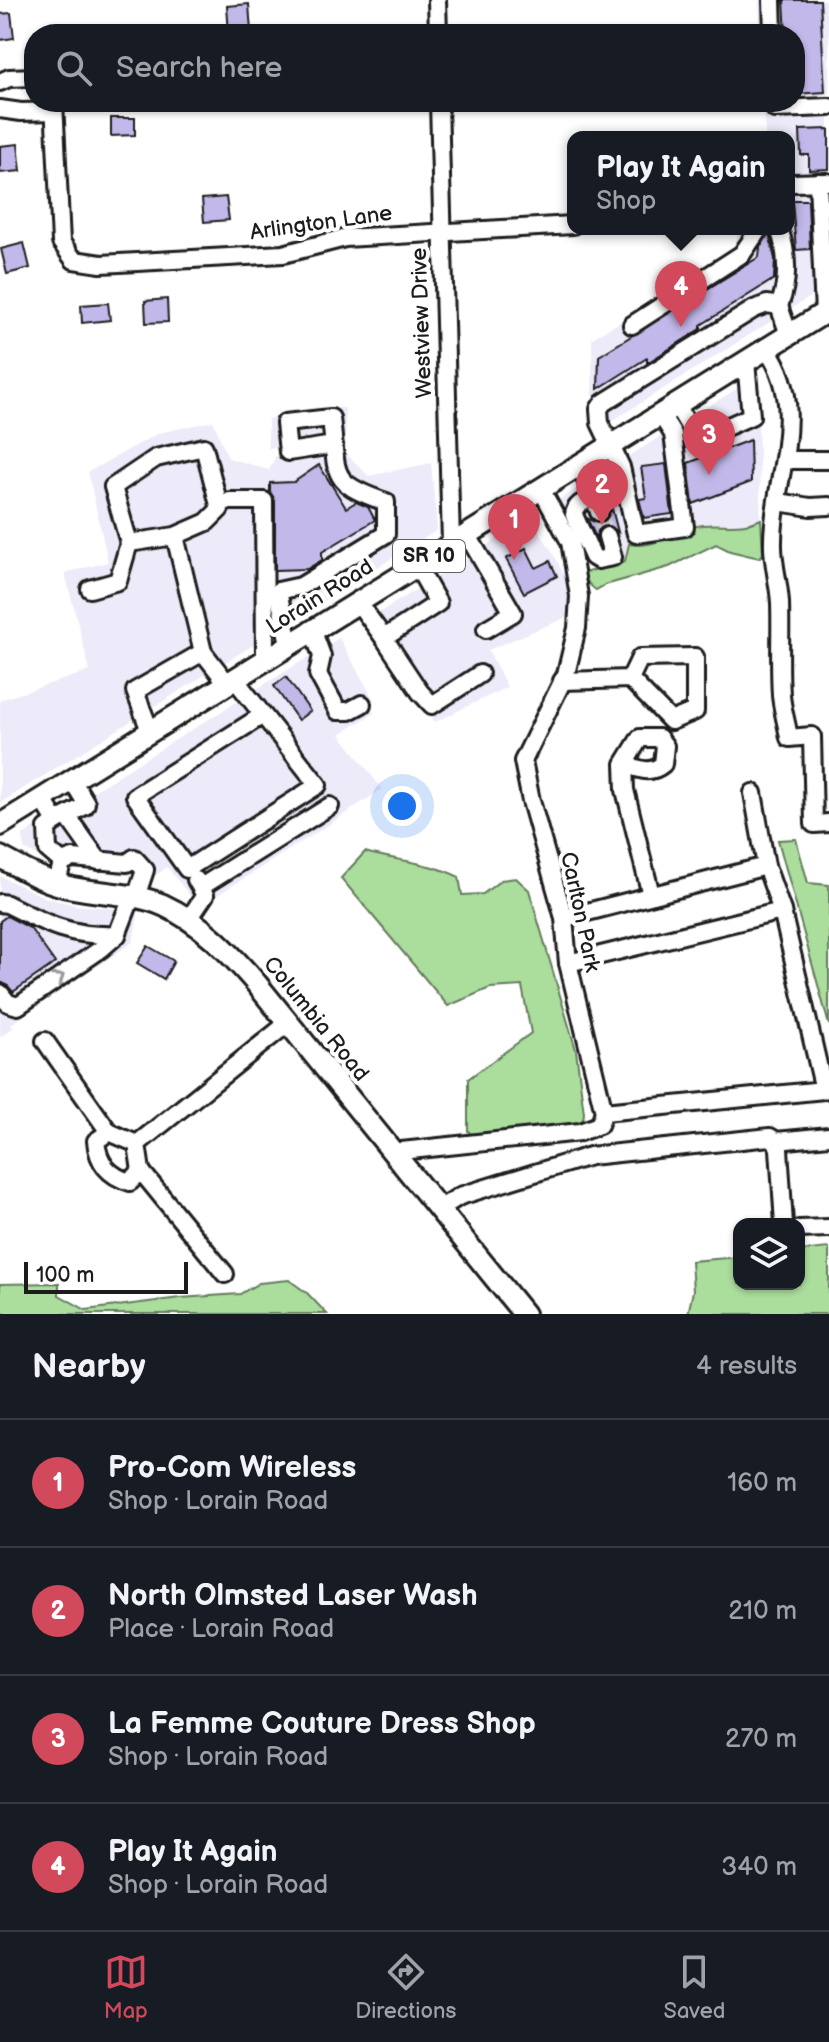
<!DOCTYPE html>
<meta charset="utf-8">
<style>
:root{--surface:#171b24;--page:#242831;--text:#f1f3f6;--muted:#9ea1a6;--line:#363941;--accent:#d1495b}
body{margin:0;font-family:"Balsamiq Sans",sans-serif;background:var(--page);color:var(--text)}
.controls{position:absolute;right:24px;bottom:24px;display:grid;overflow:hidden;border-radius:16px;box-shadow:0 2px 6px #0004}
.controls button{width:72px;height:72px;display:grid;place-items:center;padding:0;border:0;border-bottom:2px solid var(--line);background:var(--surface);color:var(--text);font:40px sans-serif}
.scale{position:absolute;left:24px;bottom:20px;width:164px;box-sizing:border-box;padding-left:8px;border:4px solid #1c1c1c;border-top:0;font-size:22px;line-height:28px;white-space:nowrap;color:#1c1c1c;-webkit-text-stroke:6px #fff;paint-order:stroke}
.you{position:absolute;left:402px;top:806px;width:28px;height:28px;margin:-20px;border:6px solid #fff;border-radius:50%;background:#1a73e8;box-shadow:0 0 0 12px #1a73e833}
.badge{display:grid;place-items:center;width:52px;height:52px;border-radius:50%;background:var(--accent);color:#fff;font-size:26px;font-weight:700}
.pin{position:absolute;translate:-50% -66px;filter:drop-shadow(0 2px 4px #0008)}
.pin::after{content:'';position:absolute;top:42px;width:28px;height:24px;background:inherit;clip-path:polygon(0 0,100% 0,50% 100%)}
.popup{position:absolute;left:567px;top:131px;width:228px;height:104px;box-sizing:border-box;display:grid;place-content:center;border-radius:16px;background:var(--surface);filter:drop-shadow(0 2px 6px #0005);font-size:26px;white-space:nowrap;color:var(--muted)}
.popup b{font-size:30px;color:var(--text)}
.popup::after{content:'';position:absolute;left:50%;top:100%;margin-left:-16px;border:16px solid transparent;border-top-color:var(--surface)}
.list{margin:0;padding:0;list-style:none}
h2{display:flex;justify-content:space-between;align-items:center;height:104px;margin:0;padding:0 32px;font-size:34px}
h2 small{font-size:26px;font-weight:400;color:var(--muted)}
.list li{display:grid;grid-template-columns:52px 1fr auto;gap:24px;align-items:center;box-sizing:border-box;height:128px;padding:0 32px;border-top:2px solid var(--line)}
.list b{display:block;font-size:30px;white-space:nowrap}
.list p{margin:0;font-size:26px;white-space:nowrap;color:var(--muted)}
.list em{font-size:26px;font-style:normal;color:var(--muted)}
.icon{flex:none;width:44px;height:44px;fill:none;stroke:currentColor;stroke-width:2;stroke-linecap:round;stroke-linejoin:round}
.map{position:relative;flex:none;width:829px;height:1314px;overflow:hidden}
.search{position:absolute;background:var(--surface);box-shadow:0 2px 6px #0004;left:24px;right:24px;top:24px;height:88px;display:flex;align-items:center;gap:20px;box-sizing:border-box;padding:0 28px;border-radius:32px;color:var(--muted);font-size:30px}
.sheet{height:616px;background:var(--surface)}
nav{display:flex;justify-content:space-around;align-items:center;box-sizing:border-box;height:112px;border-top:2px solid var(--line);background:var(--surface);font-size:22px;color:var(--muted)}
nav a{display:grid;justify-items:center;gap:4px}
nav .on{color:var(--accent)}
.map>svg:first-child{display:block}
.built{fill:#edeaf9}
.green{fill:#abdd9d;stroke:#647c5c;stroke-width:2}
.building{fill:#c3b8ea;stroke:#1c1c1c;stroke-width:2}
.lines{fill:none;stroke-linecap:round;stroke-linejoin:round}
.minor-tunnel{stroke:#ddd;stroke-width:16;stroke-dasharray:16 8;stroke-linecap:butt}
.minor-casing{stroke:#1c1c1c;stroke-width:22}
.major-casing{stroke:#1c1c1c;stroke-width:26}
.minor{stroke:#fff;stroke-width:16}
.major{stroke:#fff;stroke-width:20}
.oneway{stroke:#999}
.labels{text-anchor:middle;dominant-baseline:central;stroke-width:8;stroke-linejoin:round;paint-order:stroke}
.shield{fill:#fff;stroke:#606060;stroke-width:2}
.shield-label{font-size:20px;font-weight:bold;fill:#1c1c1c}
.street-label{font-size:22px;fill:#1c1c1c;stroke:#fff}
</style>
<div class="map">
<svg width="829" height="1314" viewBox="0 0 829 1314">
<rect width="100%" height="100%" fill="#fff"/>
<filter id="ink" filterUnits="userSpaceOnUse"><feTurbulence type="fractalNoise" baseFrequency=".0125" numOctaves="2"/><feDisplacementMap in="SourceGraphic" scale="16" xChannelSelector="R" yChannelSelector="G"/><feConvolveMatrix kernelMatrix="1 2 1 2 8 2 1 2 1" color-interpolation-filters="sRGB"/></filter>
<g filter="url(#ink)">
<!-- built -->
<g class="built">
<path d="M759,0H829V285L593,433L592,338L722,264L734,248L739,229H789V137H765L764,102H795V34H760Z"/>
<path d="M757,376L761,536L629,567L595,579L559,500Z"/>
<path d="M318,408H345L346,454L369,476L431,463L437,530L0,803V700L90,671L65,573L108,562L88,472L159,433L213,421L228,458L269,470L280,447L268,448V419Z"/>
<path d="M531,518L553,553L574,595L572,615L488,650L507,687L435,722L366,621Z"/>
<path d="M339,638L374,700L370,706L374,713L340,734L382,789L333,822L205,903L191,897L167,867L151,879L67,866L43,859L24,849L23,835Z"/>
<path d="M0,876L46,898L75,905L110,908L138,914L133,942L11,1024L13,1028L0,1037Z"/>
</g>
<!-- green -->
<g class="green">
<path d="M761,519L763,554L759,558L730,551L716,544L669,567L605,585L596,590C589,585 586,582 584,573L625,561L629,544C658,550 675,528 703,525C724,523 740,529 761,519Z"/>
<path d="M796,839L808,883L829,885V1025L778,840Z"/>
<path d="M365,852C396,861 430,862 459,877L462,895L483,894L501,880L516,878L529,890L576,1050L584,1113L582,1127L474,1137L468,1131V1079L531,1033L522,986L490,988L448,1006L341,878Z"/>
<path d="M829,1248V1314H688L693,1291L691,1261L739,1257V1284H799V1251Z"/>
<path d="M289,1280L307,1293L327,1314H5L0,1311V1284L59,1283V1295L86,1310L180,1298L240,1294L259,1283Z"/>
</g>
<!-- building -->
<g class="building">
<path d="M784,0H820L825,92L795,94V34H786Z"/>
<path d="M249,4L251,32L229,34L227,6Z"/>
<path d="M11,13L14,38L0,40V14Z"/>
<path d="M111,118H135V135L111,136Z"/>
<path d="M829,129V169L809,170V155H801L800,130Z"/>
<path d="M18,144L21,171L0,173V146Z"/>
<path d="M226,197L229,220L204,222L202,199Z"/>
<path d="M792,200H808L810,249L796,250Z"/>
<path d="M769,233L775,259L774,279L701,325V329L647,363V358L598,389L599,356L759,257L760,248Z"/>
<path d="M24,243L30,268L7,274L1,249Z"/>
<path d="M167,299L168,322L146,323L145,301Z"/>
<path d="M108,303L110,320L82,323L81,305Z"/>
<path d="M750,440L751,482L693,504L688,463Z"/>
<path d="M666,464L672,514L644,518L639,499L646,498L641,467Z"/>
<path d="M319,465L346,508L356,502L368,507L375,520L322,552V560L307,569L275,570V501L270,492V483L294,482Z"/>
<path d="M612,509L618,532L610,526L605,525L599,529L596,538L587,518L596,523L603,522Z"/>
<path d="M526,548L536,568L550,561L557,576L524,593L506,559Z"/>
<path d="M286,677L310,711L298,720L274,686Z"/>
<path d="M7,916L30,928L55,963L13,992L8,986L0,982V921Z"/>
<path d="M148,946L174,961L164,979L137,963Z"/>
</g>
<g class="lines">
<!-- minor-tunnel -->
<path class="minor-tunnel" d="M599,512L607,536"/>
<defs>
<g id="minor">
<path d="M437,0L438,34"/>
<path d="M772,0L773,34"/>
<path d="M0,82L9,78L34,77"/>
<path d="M54,102L61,242L74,260L101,264L283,254L345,238L573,225"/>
<path d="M439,102L451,543"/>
<path d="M775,102V109L829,107"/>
<path d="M0,109L21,112L54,111"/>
<path d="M818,182L824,313"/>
<path d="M793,183L827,182"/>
<path d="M779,229C788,253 789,282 779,306"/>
<path d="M632,325L742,254L759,229"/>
<path d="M767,349C810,411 773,476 773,541C772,562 779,582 780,603C781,633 779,665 781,695C782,709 787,724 789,738L812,736L814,824L829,823"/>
<path d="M677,406L697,440L751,416L746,362"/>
<path d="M661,415L673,434L685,527L636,534L621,467L600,423L599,409L603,403L754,309L767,304L779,306L789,335"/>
<path d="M785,460H829"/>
<path d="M580,467L594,497"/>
<path d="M542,491L570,542L579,596L577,628L566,674L523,761L531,801L564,918L568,963L604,1112"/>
<path d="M230,501H264L265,659"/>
<path d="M778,502L810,507L829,506"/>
<path d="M599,512L594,497C585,501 575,504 574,515L593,557L598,560L613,557L607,536"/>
<path d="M467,534L513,613L486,629"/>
<path d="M175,536L207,522L220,509L204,447L156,458L113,487L129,543L175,536L203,652"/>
<path d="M90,589L118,581L129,543"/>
<path d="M357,601L384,638L438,603L416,564"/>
<path d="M312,629L322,656L318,674L338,711H349L362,704"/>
<path d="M384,638L420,692L432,705L480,674"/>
<path d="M289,644L278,591L301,586L386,534V502C327,482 338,475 331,418L285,423L288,452L334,445"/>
<path d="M234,678L318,785L187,869L135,796L263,715"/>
<path d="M562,681L630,679L671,721L695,711V657L640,658L630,679"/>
<path d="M150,731L135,691L203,652L227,683"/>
<path d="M624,764C639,769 650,775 663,764L665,746L659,738H640L624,764L625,790L651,895"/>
<path d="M42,798L56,821L85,806L86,803L72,780"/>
<path d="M67,816L99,861"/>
<path d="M56,821L47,828L48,850L62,862"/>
<path d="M766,866L782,911"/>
<path d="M57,884L62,862L73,858L127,863L134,858L145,870L136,897"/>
<path d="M201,887L330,806"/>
<path d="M0,903L7,904C46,924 72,937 117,935"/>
<path d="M564,918L766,866L753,793"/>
<path d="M189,919L205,895L196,880"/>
<path d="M0,993L8,1003L18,1006L101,949L117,935L132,896"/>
<path d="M45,1041L109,1132"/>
<path d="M776,1141L829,1136"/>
<path d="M137,1144L141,1171L130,1182C109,1176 98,1163 96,1141L109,1132L137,1144L288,1023"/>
<path d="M392,1152L580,1132L599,1125L604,1112L824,1090L782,911L568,963"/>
<path d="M141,1171L225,1274"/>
<path d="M439,1209L460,1196L590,1156L770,1137L776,1141L779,1149L784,1224"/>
<path d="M799,1229L829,1228"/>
</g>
<g id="major">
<path d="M0,825C276,652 554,483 829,310"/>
<path d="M0,857C24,870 46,883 73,888C103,894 135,893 163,905C202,923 229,952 256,983L524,1314"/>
</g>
</defs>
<!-- minor casing -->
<use href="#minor" class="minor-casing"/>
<!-- major casing -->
<use href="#major" class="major-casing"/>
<!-- minor -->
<use href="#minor" class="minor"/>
<!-- major -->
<use href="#major" class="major"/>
</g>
<!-- one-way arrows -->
<defs><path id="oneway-chevron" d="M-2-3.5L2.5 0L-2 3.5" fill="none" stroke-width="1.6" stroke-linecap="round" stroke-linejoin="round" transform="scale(2)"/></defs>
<use class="oneway" href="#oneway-chevron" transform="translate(59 978) rotate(-35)"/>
</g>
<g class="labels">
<!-- shield labels -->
<rect class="shield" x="393" y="540" width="72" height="32" rx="6"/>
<g class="shield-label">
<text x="429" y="556">SR 10</text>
</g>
<!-- street labels -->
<g class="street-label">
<text transform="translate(321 223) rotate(-8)">Arlington Lane</text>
<text transform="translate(422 323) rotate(-92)">Westview Drive</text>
<text transform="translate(320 597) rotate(-32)">Lorain Road</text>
<text transform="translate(580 912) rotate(78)">Carlton Park</text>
<text transform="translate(316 1019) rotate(51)">Columbia Road</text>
</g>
</g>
</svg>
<div class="controls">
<button><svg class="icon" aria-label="layers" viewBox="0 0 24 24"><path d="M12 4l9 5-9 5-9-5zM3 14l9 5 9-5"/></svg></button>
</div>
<div class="scale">100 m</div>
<div class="you"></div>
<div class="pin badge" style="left:514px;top:560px">1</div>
<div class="pin badge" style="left:602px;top:525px">2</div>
<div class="pin badge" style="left:709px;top:475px">3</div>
<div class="pin badge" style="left:681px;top:327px">4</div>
<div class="popup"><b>Play It Again</b>Shop</div>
<div class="search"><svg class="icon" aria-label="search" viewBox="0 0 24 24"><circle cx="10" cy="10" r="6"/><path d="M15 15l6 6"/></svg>Search here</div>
</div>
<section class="sheet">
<h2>Nearby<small>4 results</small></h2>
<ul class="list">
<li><span class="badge">1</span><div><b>Pro-Com Wireless</b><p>Shop · Lorain Road</p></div><em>160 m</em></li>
<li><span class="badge">2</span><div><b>North Olmsted Laser Wash</b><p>Place · Lorain Road</p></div><em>210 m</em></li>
<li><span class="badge">3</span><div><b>La Femme Couture Dress Shop</b><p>Shop · Lorain Road</p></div><em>270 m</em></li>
<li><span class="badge">4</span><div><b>Play It Again</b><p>Shop · Lorain Road</p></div><em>340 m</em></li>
</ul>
</section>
<nav>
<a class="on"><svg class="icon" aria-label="map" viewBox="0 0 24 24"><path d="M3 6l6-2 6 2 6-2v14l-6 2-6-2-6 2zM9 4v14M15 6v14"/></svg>Map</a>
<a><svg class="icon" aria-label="directions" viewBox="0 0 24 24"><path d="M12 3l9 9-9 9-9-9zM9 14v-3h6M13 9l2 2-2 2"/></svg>Directions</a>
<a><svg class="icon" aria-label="saved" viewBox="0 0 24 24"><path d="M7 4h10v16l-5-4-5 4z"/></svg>Saved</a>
</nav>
